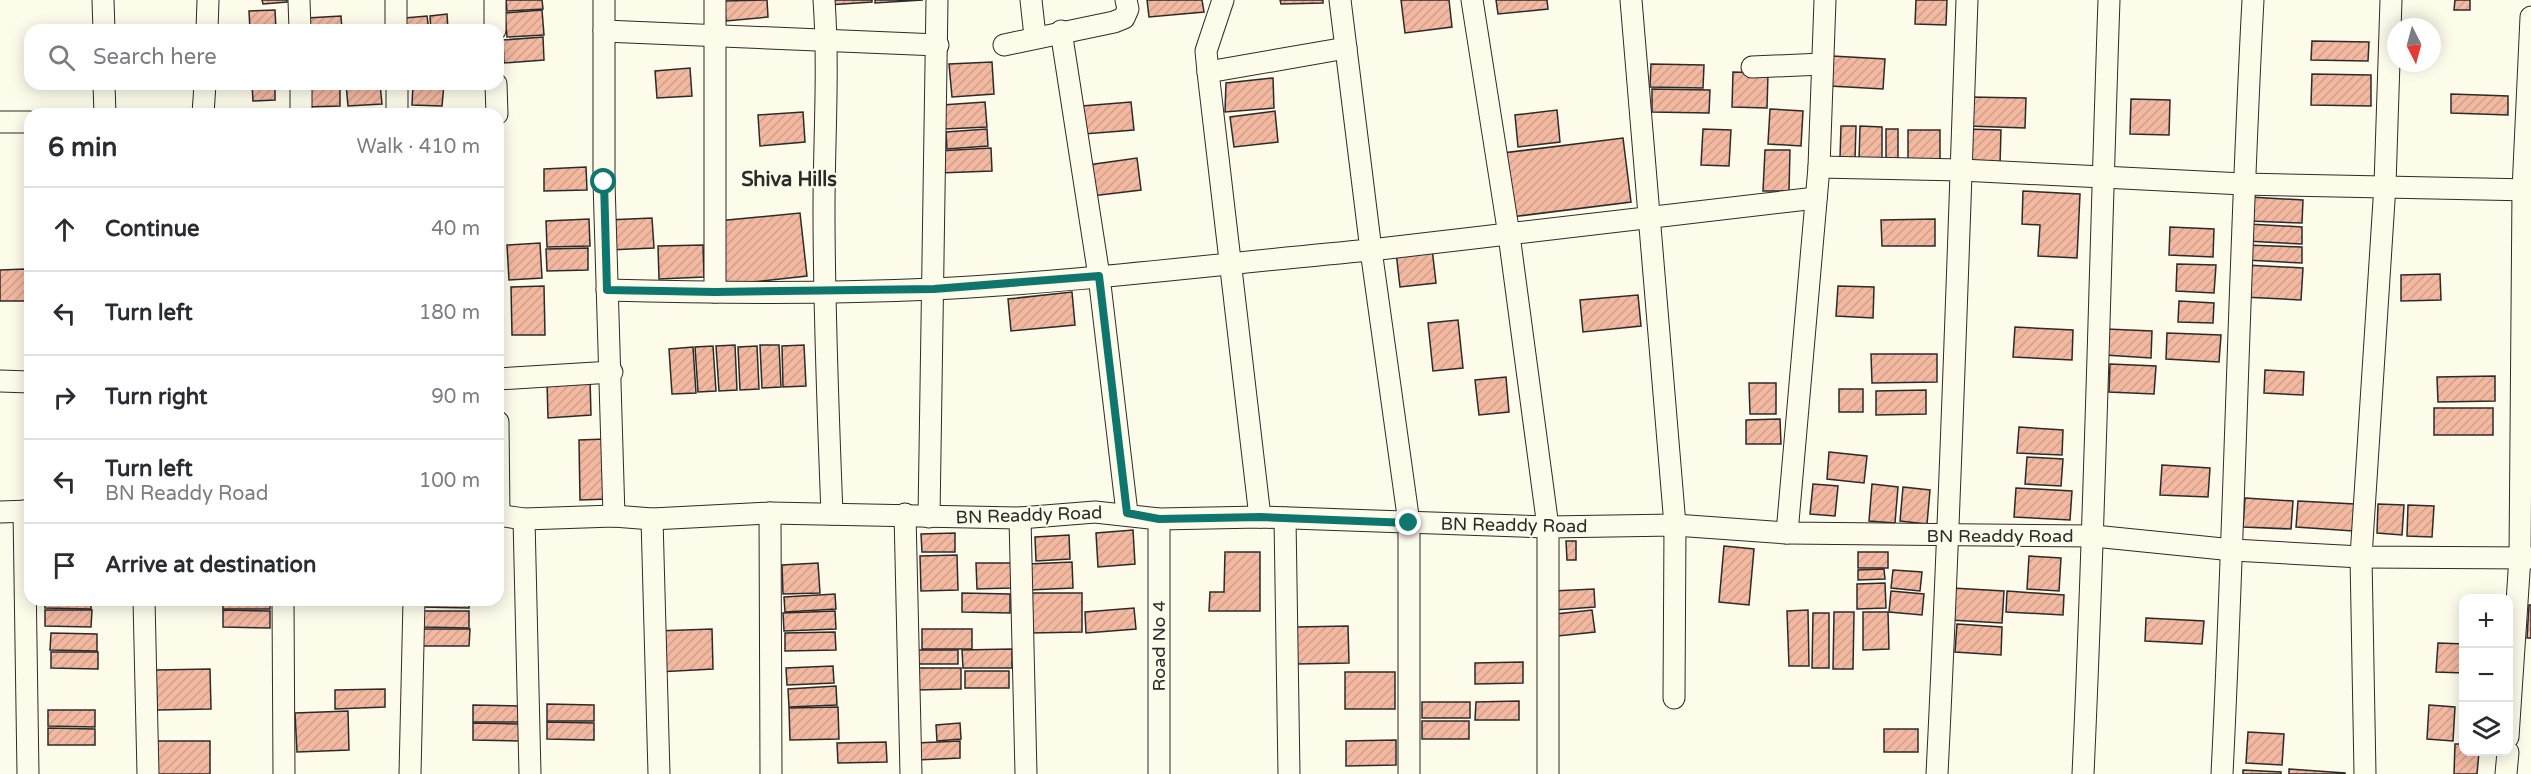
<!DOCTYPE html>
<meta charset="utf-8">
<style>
:root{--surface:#fff;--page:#f7f7f7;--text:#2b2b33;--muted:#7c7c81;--line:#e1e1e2}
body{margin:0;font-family:"Varela Round",sans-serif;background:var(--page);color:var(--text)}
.controls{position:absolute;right:18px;bottom:18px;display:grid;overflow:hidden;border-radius:12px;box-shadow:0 3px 15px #0003}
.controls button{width:54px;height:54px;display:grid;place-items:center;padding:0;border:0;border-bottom:2px solid var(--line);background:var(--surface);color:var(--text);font:30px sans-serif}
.compass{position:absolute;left:2387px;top:18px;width:54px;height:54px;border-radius:50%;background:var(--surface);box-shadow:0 3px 15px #0003;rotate:174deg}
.stop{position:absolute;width:18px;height:18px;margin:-14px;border:4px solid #0f766e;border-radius:50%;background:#fff}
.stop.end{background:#0f766e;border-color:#fff;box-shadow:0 2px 6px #0008}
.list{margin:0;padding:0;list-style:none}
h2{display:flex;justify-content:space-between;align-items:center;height:78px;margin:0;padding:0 24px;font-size:26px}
h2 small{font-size:20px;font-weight:400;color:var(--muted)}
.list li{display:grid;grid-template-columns:39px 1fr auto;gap:18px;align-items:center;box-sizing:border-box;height:84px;padding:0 24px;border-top:2px solid var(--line)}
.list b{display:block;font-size:22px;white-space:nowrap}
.list p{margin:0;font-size:20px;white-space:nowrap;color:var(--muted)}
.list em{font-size:20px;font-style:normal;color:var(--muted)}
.icon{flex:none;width:33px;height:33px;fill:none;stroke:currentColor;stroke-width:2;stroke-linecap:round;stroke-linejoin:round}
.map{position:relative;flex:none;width:2531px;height:774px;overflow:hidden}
.search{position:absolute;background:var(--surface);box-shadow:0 3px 15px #0003;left:24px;top:24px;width:480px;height:66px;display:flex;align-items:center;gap:15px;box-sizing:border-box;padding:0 21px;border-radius:18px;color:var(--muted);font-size:22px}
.panel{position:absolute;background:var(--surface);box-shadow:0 3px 15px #0003;left:24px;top:108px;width:480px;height:498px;border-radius:18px}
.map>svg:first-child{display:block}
.building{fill:url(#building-hatch);stroke:#2b2b2b;stroke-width:1.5}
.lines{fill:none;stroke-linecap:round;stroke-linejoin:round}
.minor-casing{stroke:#2b2b2b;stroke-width:23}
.minor{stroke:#fdfbea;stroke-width:21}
.route{stroke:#0f766e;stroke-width:8}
.labels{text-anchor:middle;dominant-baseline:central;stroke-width:4.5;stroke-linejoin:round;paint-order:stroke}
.street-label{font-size:18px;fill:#2b2b2b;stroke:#fdfbea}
.neighbourhood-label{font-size:20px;font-weight:bold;fill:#2b2b2b;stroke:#fdfbea}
</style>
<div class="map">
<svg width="2531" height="774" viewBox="0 0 2531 774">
<defs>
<pattern id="building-hatch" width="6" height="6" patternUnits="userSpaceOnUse" patternTransform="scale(1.5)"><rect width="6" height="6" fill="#f2b8a0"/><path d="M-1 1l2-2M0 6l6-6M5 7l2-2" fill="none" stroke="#d09e8a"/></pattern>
</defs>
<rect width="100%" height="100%" fill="#fdfbea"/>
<!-- building -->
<g class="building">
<path d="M262,0H287V2L263,4Z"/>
<path d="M506,0H542L543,9L507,11Z"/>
<path d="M767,0L768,17L726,21L724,1Z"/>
<path d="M828,0H872V2L828,5Z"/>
<path d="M875,0H923L875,3Z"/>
<path d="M1147,0H1202L1204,12L1149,17Z"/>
<path d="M1280,0H1323V3L1281,4Z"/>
<path d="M1401,0H1449L1452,27L1405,33Z"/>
<path d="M1496,0H1547L1548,9L1498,14Z"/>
<path d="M1916,0H1947L1946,25L1915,24Z"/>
<path d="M2455,0H2470V10H2454Z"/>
<path d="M275,10L276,29L250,30L249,11Z"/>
<path d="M542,10L544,35L507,37L505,13Z"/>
<path d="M447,14L448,30H431L430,16Z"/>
<path d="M341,16L342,30H308L307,18Z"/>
<path d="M427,16L429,30H406L405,18Z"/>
<path d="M543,37L544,60L504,63L503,40Z"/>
<path d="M2312,41L2369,42L2368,61L2311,60Z"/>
<path d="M1832,56L1885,59L1883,89L1830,86Z"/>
<path d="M992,62L994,94L952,97L949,64Z"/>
<path d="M1651,64L1704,65L1703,88L1650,87Z"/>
<path d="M690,68L692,96L657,98L655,71Z"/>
<path d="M1733,72L1768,73L1767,108L1732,107Z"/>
<path d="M2312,74L2371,75V106L2311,105Z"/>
<path d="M1273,78L1274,108L1225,112L1226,83Z"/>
<path d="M252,84H275V100L253,101Z"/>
<path d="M305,84H340V106L305,107Z"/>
<path d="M346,84H380L382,104L348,106Z"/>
<path d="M413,84H444L442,106L412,105Z"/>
<path d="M1652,89L1710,90L1709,113L1652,112Z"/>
<path d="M2451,94L2508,96V115L2451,113Z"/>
<path d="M1969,97L2026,98L2025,128L1968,126Z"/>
<path d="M2131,99L2170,100L2169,135L2130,134Z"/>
<path d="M985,102L987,127L944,129L942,105Z"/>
<path d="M1131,102L1134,130L1084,134L1082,106Z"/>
<path d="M1770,109L1803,111L1801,146L1768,144Z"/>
<path d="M1557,110L1560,142L1518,147L1515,115Z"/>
<path d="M1275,111L1278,142L1234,147L1230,117Z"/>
<path d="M803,112L805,142L760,146L758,115Z"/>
<path d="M1841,126H1856L1855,159L1840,158Z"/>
<path d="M1860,126L1882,127V160H1859Z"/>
<path d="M987,129L988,146L947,149L946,132Z"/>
<path d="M1703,129L1731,130L1729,166L1701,165Z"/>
<rect x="1886" y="129" width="12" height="34"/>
<path d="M1966,129L2001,130L2000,165L1965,164Z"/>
<rect x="1908" y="130" width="32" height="32"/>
<path d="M1623,138L1631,202L1511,217L1503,153Z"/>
<path d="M991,148L992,171L939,173L938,151Z"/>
<path d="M1765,150H1790L1789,191H1763Z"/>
<path d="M1137,158L1141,190L1092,196L1088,165Z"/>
<path d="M586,167L587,190L544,191V169Z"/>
<path d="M2023,191L2080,194L2077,258L2038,256L2040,225L2022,224Z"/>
<path d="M2251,197L2303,200L2302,223L2250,221Z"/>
<path d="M800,213L807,276L724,285L717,221Z"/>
<path d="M652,218L654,248L608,250L607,220Z"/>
<path d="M589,219L590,246L547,247L546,221Z"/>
<path d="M1935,219V246H1882L1881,220Z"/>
<path d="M2248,224L2302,227V244L2247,241Z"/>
<path d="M2170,227L2214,229L2213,257L2169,255Z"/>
<path d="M540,243L542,278L509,280L507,245Z"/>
<path d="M703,245L704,277L659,279L658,246Z"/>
<path d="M2246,245L2302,247V263L2246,260Z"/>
<path d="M588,248V270L547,271L546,249Z"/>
<path d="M1432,248L1436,283L1400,287L1396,252Z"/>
<path d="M2177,264L2216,265L2214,293L2176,291Z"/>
<path d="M2245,265L2303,268L2301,300L2244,297Z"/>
<path d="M25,269L26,301H0V270Z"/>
<path d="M2440,274L2441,300L2401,301V275Z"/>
<path d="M544,286L545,335H512L511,287Z"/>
<path d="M1838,286L1874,287L1873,318L1836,316Z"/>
<path d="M1072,292L1075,325L1011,331L1008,299Z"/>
<path d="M1638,295L1641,326L1583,332L1580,300Z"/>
<path d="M2179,301L2214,303L2213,323L2178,322Z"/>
<path d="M1458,320L1463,368L1433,371L1428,323Z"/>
<path d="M2015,327L2073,330L2072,360L2013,357Z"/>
<path d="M2106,329L2152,331L2151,358L2105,355Z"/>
<path d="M2167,333L2221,335L2219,362L2166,359Z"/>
<path d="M735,345L737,390L719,391L716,346Z"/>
<path d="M760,345H779L781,387L762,388Z"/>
<path d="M804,345L806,386L783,387L782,346Z"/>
<path d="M713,346L716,391L698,392L695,347Z"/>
<path d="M757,346L759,389L740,390L738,347Z"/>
<path d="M693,347L696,393L672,394L669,349Z"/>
<path d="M1871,354H1937V382L1872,383Z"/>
<path d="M2110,364L2156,366L2154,394L2109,392Z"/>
<path d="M2265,370L2304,372L2303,395L2264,393Z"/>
<path d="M2495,376V401L2438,402L2437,377Z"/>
<path d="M1506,377L1509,412L1479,415L1475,380Z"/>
<path d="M590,379L591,415L548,418L547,381Z"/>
<path d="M1749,383H1776V414H1750Z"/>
<rect x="1839" y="389" width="24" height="23"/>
<path d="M1926,390V414L1876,415V391Z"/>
<rect x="2434" y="408" width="59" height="27"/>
<path d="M1780,419L1781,444H1746V420Z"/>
<path d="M2019,427L2063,430L2062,455L2017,453Z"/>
<path d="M606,439L608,499L580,500L579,440Z"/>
<path d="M1829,452L1867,456L1864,483L1827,479Z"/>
<path d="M2027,457L2063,459L2061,486L2025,484Z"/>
<path d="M2162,465L2210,468L2208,497L2160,495Z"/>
<path d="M1813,484L1838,486L1835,516L1810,514Z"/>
<path d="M1872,484L1898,487L1895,523L1869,521Z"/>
<path d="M1903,487L1930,490L1927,524L1900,521Z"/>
<path d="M2016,488L2072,491L2070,520L2014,517Z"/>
<path d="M2245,498L2293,501L2291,529L2243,527Z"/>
<path d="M2298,501L2355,504L2353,531L2296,527Z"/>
<path d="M2378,504L2404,505L2402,535L2377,533Z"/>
<path d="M2408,505L2434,506L2432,537L2407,536Z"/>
<path d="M1133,530L1135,564L1098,567L1096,533Z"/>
<path d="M955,533V552H922L921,534Z"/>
<path d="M1069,535L1070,559L1036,561L1035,537Z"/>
<path d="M1566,541H1576V560H1567Z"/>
<path d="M1724,546L1754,549L1749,605L1719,602Z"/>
<path d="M1225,552H1260V611H1209L1210,592H1224Z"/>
<rect x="1858" y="552" width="30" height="16"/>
<path d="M957,555L958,590L921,591L920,556Z"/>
<path d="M2029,556L2061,558L2059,591L2027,589Z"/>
<path d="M1072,562L1073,588L1029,590L1028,564Z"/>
<path d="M818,563L820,593L783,594L782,565Z"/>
<path d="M976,563H1011V588L977,589Z"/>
<path d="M1884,569L1885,579L1858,580V570Z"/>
<path d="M1893,570L1922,572L1920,591L1891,588Z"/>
<path d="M1885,583L1886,608L1857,609V584Z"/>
<path d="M1952,588L2004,591L2002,623L1950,620Z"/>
<path d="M1594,589L1595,607L1554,610L1553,591Z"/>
<path d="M1891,591L1924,594L1922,615L1889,612Z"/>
<path d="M2007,591L2064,595L2063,615L2006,612Z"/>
<path d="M962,593L1010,594V613L962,612Z"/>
<path d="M1031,593H1082V632L1031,633Z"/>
<path d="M835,594L836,609L785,612L784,597Z"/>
<path d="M45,600H91V609L45,608Z"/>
<rect x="223" y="600" width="47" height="9"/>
<path d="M422,600H469V608L422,607Z"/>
<path d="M2529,605H2531V638H2527Z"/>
<path d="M1134,608L1136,629L1086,633L1085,612Z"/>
<path d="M45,610H92L91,627L45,626Z"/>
<path d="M223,610L270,611V628L223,627Z"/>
<path d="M1592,610L1595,632L1558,636L1556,614Z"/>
<path d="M1808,610L1809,666H1789L1787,611Z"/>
<path d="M423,611H469V628L422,627Z"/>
<path d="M835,611L836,629L784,631L783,613Z"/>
<path d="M1834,612H1854L1853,669H1833Z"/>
<path d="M1863,612H1888L1889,649L1863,650Z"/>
<path d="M1813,613H1829V668H1812Z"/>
<path d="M2146,618L2204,621L2202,644L2145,641Z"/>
<path d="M1957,624L2002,627L2001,655L1955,652Z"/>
<path d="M1348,626L1349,663L1297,664L1296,627Z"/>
<path d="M423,629H470L469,646H422Z"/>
<path d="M712,629L713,669L658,672L656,631Z"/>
<rect x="922" y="629" width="50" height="20"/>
<path d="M835,632L836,650L785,651V633Z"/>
<path d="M51,633L97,634V651L50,650Z"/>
<path d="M2438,643L2464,644V673L2436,672Z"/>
<path d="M1012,649V668H963L962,650Z"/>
<rect x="917" y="650" width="41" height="14"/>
<path d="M51,652H98V669L51,668Z"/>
<path d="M1523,662V683L1475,684V663Z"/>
<path d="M833,666L834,683L787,685L786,668Z"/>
<path d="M915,668H961V689L915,690Z"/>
<path d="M210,669L211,709L157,710L156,670Z"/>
<rect x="965" y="671" width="44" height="17"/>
<rect x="1345" y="672" width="50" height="37"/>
<path d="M836,686L837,705L789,707L788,689Z"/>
<path d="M385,689V707L335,709V690Z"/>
<path d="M1519,701V720H1475L1476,702Z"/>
<rect x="1422" y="702" width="48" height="16"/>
<path d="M547,704L594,705V721H547Z"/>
<path d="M473,705L520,706L519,722H473Z"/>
<path d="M2429,705L2455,707L2453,741L2427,739Z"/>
<path d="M838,707L839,739L790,740L789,708Z"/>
<path d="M48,710H95V727L48,726Z"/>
<path d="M348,711L349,750L297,752L295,713Z"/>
<rect x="1422" y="721" width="47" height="18"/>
<path d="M547,722L594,723V740L547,739Z"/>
<path d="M473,723L520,724V741L473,740Z"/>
<path d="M960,723L961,739L937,741L936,725Z"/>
<path d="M48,728L95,729V745H48Z"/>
<rect x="1884" y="729" width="34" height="23"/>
<path d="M2248,732L2284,734L2282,765L2246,763Z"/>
<path d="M1396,740V765L1346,766V741Z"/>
<rect x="152" y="741" width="58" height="33"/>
<path d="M960,741V758L917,760L916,743Z"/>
<path d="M886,742L887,762L838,763L837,743Z"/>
<path d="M2455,744H2464V752H2479L2477,774H2454Z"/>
<path d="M2289,769L2345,773V774H2289Z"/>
<path d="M2243,770L2281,772V774H2243Z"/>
</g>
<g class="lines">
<defs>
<g id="minor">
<path d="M103,0L104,30"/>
<path d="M299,0L300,30"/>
<path d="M396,0V30"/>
<path d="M495,0V30"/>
<path d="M604,0V182L614,516"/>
<path d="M824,0C829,69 824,140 824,209C824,311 828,413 832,514"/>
<path d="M1031,0L1035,36"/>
<path d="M1223,0L1206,51L1208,72L1260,517"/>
<path d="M1472,0L1509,235L1548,527V774"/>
<path d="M1631,0L1675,525L1674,698"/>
<path d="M207,30L208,0"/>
<path d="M604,31L938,45"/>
<path d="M1061,31L1099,276L1127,513"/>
<path d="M1004,45L1114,22L1124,18L1128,9L1126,0"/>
<path d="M1752,67L1822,64"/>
<path d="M1208,72L1346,48"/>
<path d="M104,84L105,114"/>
<path d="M301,84V114"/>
<path d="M397,84V114"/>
<path d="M496,84L497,114"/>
<path d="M203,114L205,84"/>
<path d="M0,122H30"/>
<path d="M1819,167L1961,170L2243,184L2531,190"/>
<path d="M607,290C716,293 825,294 933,289C1080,282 1225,263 1371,250L1340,0"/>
<path d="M715,292V0"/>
<path d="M498,379L612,372"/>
<path d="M0,381L30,382"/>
<path d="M498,422L499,515"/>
<path d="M24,511L28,774"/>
<path d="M0,512L30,511"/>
<path d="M770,513L771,774"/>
<path d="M905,514L911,774"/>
<path d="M498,515L524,519L614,516L652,519L770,513L1020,518L1095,512L1159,519L1260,517L1548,527L1675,525L1787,533L2094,536L2233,550L2361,557L2531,558"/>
<path d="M929,517L937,0"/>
<path d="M1020,518L1026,774"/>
<path d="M1285,518L1289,774"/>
<path d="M524,519L530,774"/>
<path d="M652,519L659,774"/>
<path d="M1159,519V774"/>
<path d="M1787,533L1819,167L1825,0"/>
<path d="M144,600L148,774"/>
<path d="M283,600L284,774"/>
<path d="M2508,737L2520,557L2523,190L2531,17"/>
<path d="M410,774L414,600"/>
<path d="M1409,774V523L1371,250L1816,198"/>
<path d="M1937,774C1950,516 1958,258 1967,0"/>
<path d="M2083,774C2095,516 2100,258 2109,0"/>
<path d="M2222,774C2235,516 2239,258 2253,0"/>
<path d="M2365,774L2361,557L2385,185L2391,0"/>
<path d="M2506,774L2508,752"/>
</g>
</defs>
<!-- minor casing -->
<use href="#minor" class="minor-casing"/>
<!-- minor -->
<use href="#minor" class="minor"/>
</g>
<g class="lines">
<!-- route -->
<path class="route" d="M604,182L607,290L715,292L934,289L1099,276L1127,513L1159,519L1260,517L1409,523"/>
</g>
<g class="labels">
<!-- street labels -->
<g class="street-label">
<text transform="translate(1029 515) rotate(-2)">BN Readdy Road</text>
<text transform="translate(1514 525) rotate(1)">BN Readdy Road</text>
<text x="2000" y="536">BN Readdy Road</text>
<text transform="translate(1159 646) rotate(-90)">Road No 4</text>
</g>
<!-- neighbourhood labels -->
<g class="neighbourhood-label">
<text x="789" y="180">Shiva Hills</text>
</g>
</g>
</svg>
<div class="controls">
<button>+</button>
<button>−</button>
<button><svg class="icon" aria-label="layers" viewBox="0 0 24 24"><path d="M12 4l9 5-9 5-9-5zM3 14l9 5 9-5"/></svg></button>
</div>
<svg class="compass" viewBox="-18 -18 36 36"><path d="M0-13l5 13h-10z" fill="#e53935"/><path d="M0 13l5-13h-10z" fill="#7c7c81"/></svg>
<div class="stop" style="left:604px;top:182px"></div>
<div class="stop end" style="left:1409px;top:523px"></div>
<div class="search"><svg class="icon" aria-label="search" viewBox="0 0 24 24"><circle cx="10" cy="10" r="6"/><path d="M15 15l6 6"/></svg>Search here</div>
<section class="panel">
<h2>6 min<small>Walk · 410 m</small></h2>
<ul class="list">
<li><svg class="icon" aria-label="ahead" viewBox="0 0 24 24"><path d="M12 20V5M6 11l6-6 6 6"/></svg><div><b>Continue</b></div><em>40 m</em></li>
<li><svg class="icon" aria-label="left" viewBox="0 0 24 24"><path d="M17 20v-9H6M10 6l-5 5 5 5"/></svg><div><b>Turn left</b></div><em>180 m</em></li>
<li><svg class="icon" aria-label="right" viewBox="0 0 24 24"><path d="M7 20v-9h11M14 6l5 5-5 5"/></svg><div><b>Turn right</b></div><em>90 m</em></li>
<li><svg class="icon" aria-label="left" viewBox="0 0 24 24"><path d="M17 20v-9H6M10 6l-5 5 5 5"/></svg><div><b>Turn left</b><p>BN Readdy Road</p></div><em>100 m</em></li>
<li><svg class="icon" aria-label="arrive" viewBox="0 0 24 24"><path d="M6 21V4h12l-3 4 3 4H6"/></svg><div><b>Arrive at destination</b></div></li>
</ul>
</section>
</div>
